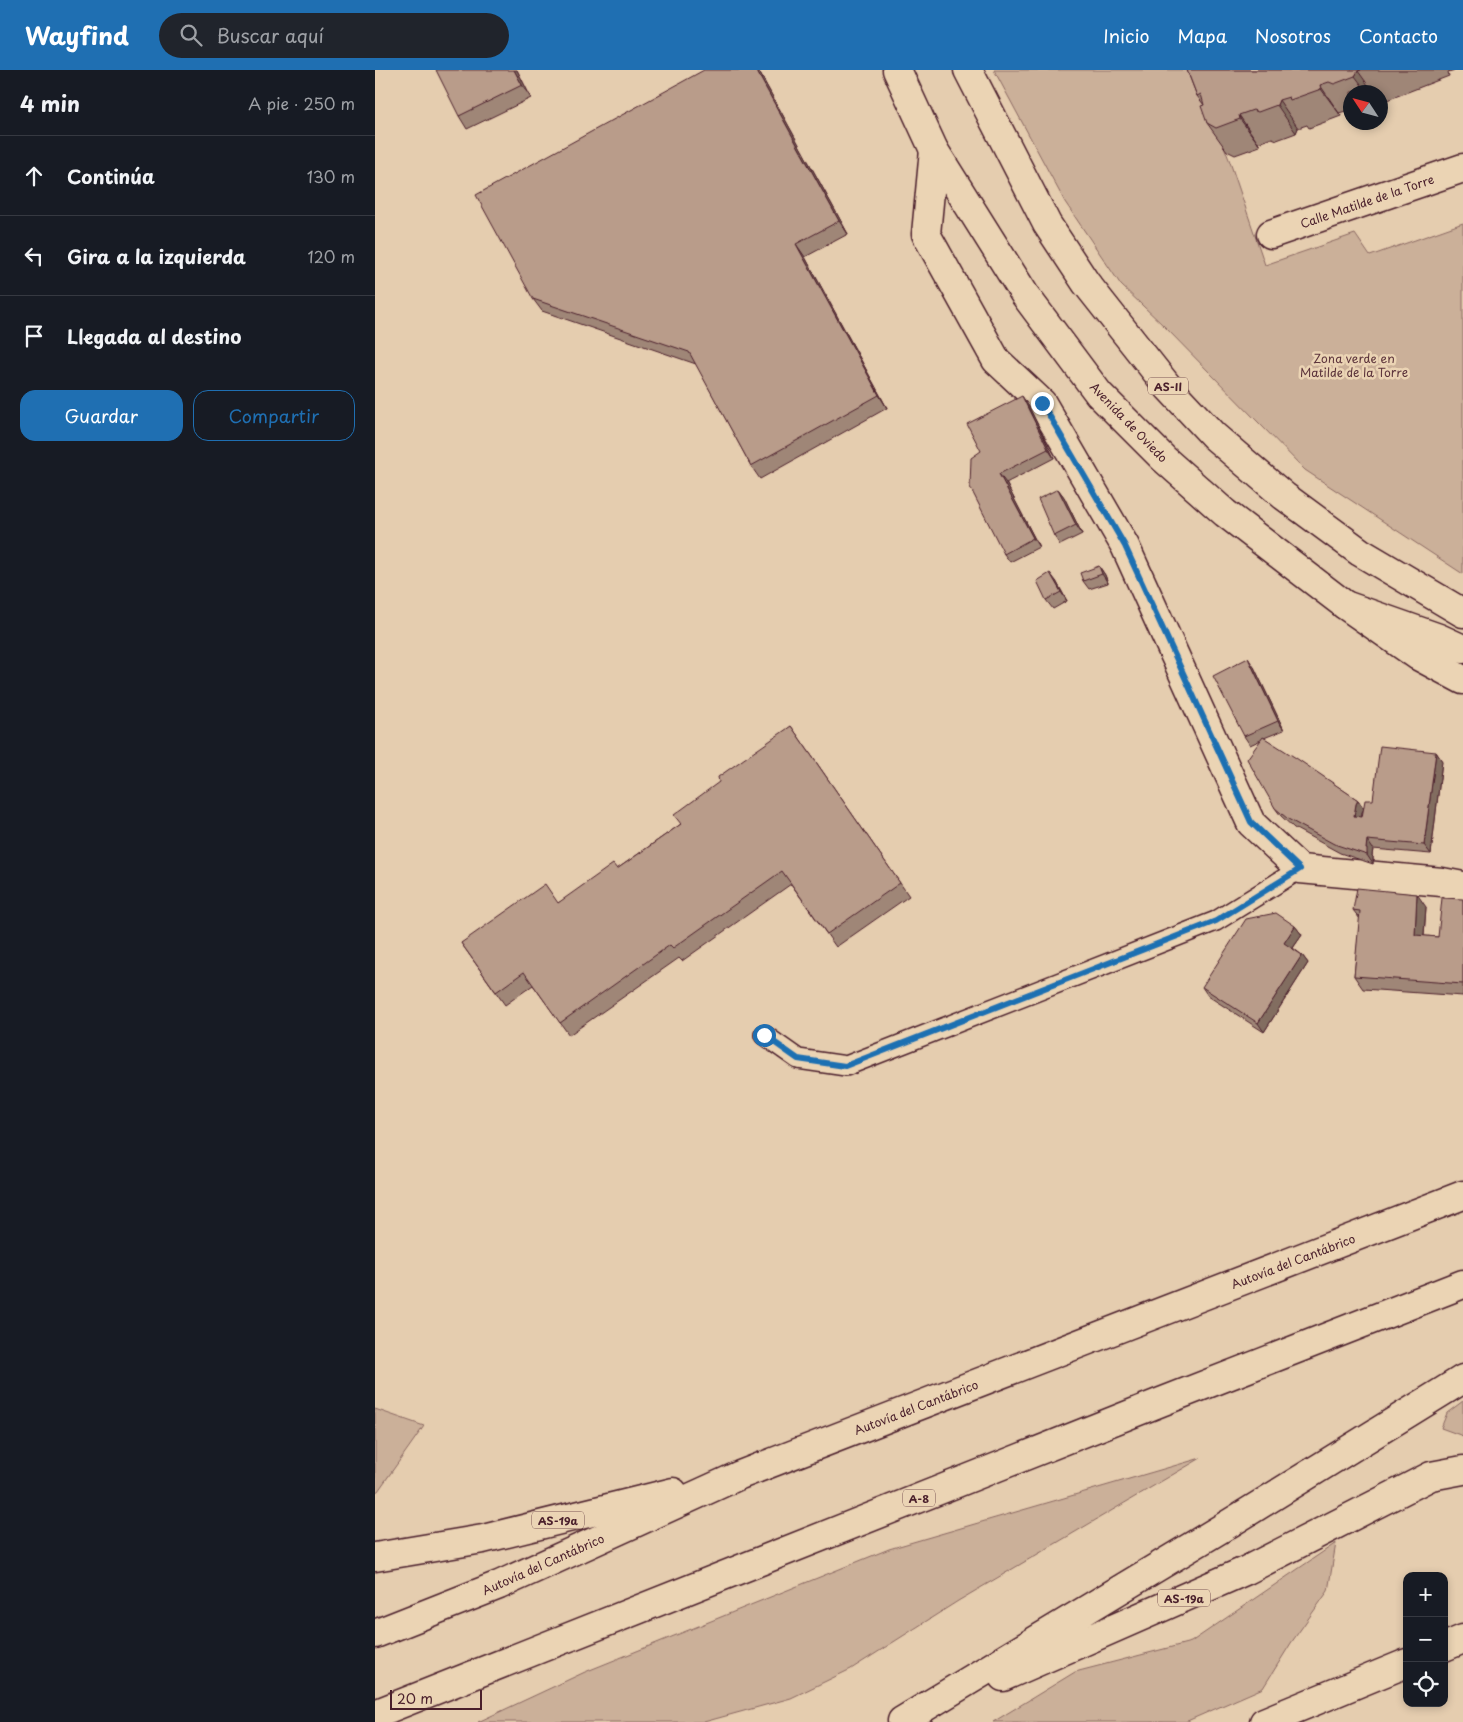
<!DOCTYPE html>
<html lang="es">
<meta charset="utf-8">
<style>
:root{--surface:#171b24;--page:#20242c;--text:#f1f3f6;--muted:#9ea1a6;--line:#363941;--accent:#1f6fb2}
body{margin:0;font-family:"Playpen Sans",sans-serif;background:var(--page);color:var(--text)}
.controls{position:absolute;right:15px;bottom:15px;display:grid;overflow:hidden;border-radius:10px;box-shadow:0 2px 8px #0003}
.controls button{width:45px;height:45px;display:grid;place-items:center;padding:0;border:0;border-bottom:1px solid var(--line);background:var(--surface);color:var(--text);font:25px sans-serif}
.compass{position:absolute;left:968px;top:15px;width:45px;height:45px;border-radius:50%;background:var(--surface);box-shadow:0 2px 8px #0003;rotate:306deg}
.scale{position:absolute;left:15px;bottom:12px;width:92px;box-sizing:border-box;padding-left:5px;border:2px solid #4a1f2b;border-top:0;font-size:14px;line-height:18px;white-space:nowrap;color:#4a1f2b;-webkit-text-stroke:4px #ebd4b4;paint-order:stroke}
.stop{position:absolute;width:15px;height:15px;margin:-11px;border:4px solid #1f6fb2;border-radius:50%;background:#fff}
.stop.end{background:#1f6fb2;border-color:#fff;box-shadow:0 1px 5px #0008}
.list{margin:0;padding:0;list-style:none}
h2{display:flex;justify-content:space-between;align-items:center;height:65px;margin:0;padding:0 20px;font-size:21px}
h2 small{font-size:16px;font-weight:400;color:var(--muted)}
.list li{display:grid;grid-template-columns:32px 1fr auto;gap:15px;align-items:center;box-sizing:border-box;height:80px;padding:0 20px;border-top:1px solid var(--line)}
.list b{display:block;font-size:19px;white-space:nowrap}
.list em{font-size:16px;font-style:normal;color:var(--muted)}
.actions{display:flex;gap:10px;padding:15px 20px}
.actions a{flex:1;padding:11px 0;border:1px solid var(--accent);border-radius:15px;text-align:center;font-size:18px;color:var(--accent)}
.actions .main{background:var(--accent);color:#fff}
.icon{flex:none;width:28px;height:28px;fill:none;stroke:currentColor;stroke-width:2;stroke-linecap:round;stroke-linejoin:round}
.map{position:relative;flex:none;width:1088px;height:1652px;overflow:hidden}
header{display:flex;align-items:center;gap:30px;box-sizing:border-box;height:70px;padding:0 25px;background:var(--accent);color:#fff}
header strong{font-size:24px}
nav{display:flex;gap:28px;margin-inline-start:auto;font-size:18px}
.search{width:350px;height:45px;background:var(--page);display:flex;align-items:center;gap:12px;box-sizing:border-box;padding:0 18px;border-radius:28px;color:var(--muted);font-size:19px}
main{display:flex}
aside{flex:1;background:var(--surface)}
.map>svg:first-child{display:block}
.green{fill:#cbb099;stroke:#8a6862}
.lines{fill:none;stroke-linecap:round;stroke-linejoin:round}
.service-casing{stroke:#4a1f2b;stroke-width:22}
.minor-casing{stroke:#4a1f2b;stroke-width:31}
.primary-casing{stroke:#4a1f2b;stroke-width:31}
.motorway-casing{stroke:#4a1f2b;stroke-width:31}
.service{stroke:#ebd4b4;stroke-width:19}
.minor{stroke:#ebd4b4;stroke-width:28}
.primary{stroke:#ebd4b4;stroke-width:28}
.motorway{stroke:#ebd4b4;stroke-width:28}
.wall{fill:#9f8677;stroke:#4a1f2b}
.shaded-wall{fill:#826d61;stroke:#4a1f2b}
.building{fill:#b99c8a;stroke:#4a1f2b}
.route{stroke:#1f6fb2;stroke-width:6}
.labels{text-anchor:middle;dominant-baseline:central;stroke-width:5;stroke-linejoin:round;paint-order:stroke}
.shield{fill:#ebd4b4;stroke:#7a5554;stroke-width:1}
.shield-label{font-size:11px;font-weight:bold;fill:#4a1f2b}
.street-label{font-size:12px;fill:#4a1f2b;stroke:#ebd4b4}
.park-label{font-size:12px;fill:#5d353c;stroke:#ebd4b4}
</style>
<header>
<strong>Wayfind</strong>
<div class="search"><svg class="icon" aria-label="search" viewBox="0 0 24 24"><circle cx="10" cy="10" r="6"/><path d="M15 15l6 6"/></svg>Buscar aquí</div>
<nav><a>Inicio</a><a>Mapa</a><a>Nosotros</a><a>Contacto</a></nav>
</header>
<main>
<aside>
<h2>4 min<small>A pie · 250 m</small></h2>
<ul class="list">
<li><svg class="icon" aria-label="ahead" viewBox="0 0 24 24"><path d="M12 20V5M6 11l6-6 6 6"/></svg><div><b>Continúa</b></div><em>130 m</em></li>
<li><svg class="icon" aria-label="left" viewBox="0 0 24 24"><path d="M17 20v-9H6M10 6l-5 5 5 5"/></svg><div><b>Gira a la izquierda</b></div><em>120 m</em></li>
<li><svg class="icon" aria-label="arrive" viewBox="0 0 24 24"><path d="M6 21V4h12l-3 4 3 4H6"/></svg><div><b>Llegada al destino</b></div></li>
</ul>
<div class="actions"><a class="main">Guardar</a><a>Compartir</a></div>
</aside>
<div class="map">
<svg width="1088" height="1652" viewBox="0 0 1088 1652">
<rect width="100%" height="100%" fill="#e5cdaf"/>
<filter id="ink" filterUnits="userSpaceOnUse"><feTurbulence type="fractalNoise" baseFrequency=".02" numOctaves="2"/><feDisplacementMap in="SourceGraphic" scale="10" xChannelSelector="R" yChannelSelector="G"/><feConvolveMatrix kernelMatrix="1 2 1 2 8 2 1 2 1" color-interpolation-filters="sRGB"/></filter>
<g filter="url(#ink)">
<!-- green -->
<g class="green">
<path d="M619,0H820L855,92L890,195L980,164L995,186L1088,153V504L930,400L789,256L746,215L690,132Z"/>
<path d="M1088,1331V1366L1066,1358L1072,1343Z"/>
<path d="M0,1339L49,1356L3,1421L0,1422Z"/>
<path d="M826,1388L583,1531L476,1599L416,1628L329,1652H103L210,1602L514,1479Z"/>
<path d="M961,1473L953,1521L916,1573L888,1618L810,1652H618L700,1602L816,1572Z"/>
</g>
<g class="lines">
<defs>
<path id="service" d="M389,965L423,989L471,996L841,851L925,799"/>
<g id="minor">
<path d="M559,80L551,164L621,290L667,333L750,476L876,753L925,799L1067,812L1088,816"/>
<path d="M896,164L1088,98"/>
</g>
<g id="primary">
<path d="M522,0L559,80L650,225L724,324L789,389L850,443L970,535L1043,586L1088,610"/>
<path d="M593,0L672,154L711,213L794,318L839,366L909,426L985,482L1088,543"/>
</g>
<g id="motorway">
<path d="M970,535L1064,568L1088,579"/>
<path d="M0,1487L108,1469L298,1422"/>
<path d="M0,1564L124,1515L365,1405L1088,1125"/>
<path d="M1069,1577L1088,1569"/>
<path d="M628,1607L872,1500L1056,1406L1088,1400"/>
<path d="M0,1644L786,1332L1088,1214"/>
<path d="M527,1651L847,1458L1088,1309"/>
<path d="M889,1652L1032,1593"/>
</g>
</defs>
<!-- service casing -->
<use href="#service" class="service-casing"/>
<!-- minor casing -->
<use href="#minor" class="minor-casing"/>
<!-- primary casing -->
<use href="#primary" class="primary-casing"/>
<!-- motorway casing -->
<use href="#motorway" class="motorway-casing"/>
<!-- service -->
<use href="#service" class="service"/>
<!-- minor -->
<use href="#minor" class="minor"/>
<!-- primary -->
<use href="#primary" class="primary"/>
<!-- motorway -->
<use href="#motorway" class="motorway"/>
</g>
<!-- wall -->
<g class="wall">
<path d="M142,0L156,28L92,59L84,46Z"/>
<path d="M383,0L473,164L430,187L512,338L385,409L376,396L321,294L167,241L158,229Z"/>
<path d="M812,0H1080L1073,2L1074,6L1012,30L1010,26L1006,28V22H976V40H974L964,43L966,46L934,58L932,55L923,58L921,63L902,70L897,68L883,73L885,76L860,85L852,81L832,53L829,35L822,26Z"/>
<path d="M653,335L679,388L631,413L664,477L635,492L629,484L606,381Z"/>
<path d="M683,419L689,427L707,464L685,475L679,466Z"/>
<path d="M724,496L730,505L733,513L714,519L708,511Z"/>
<path d="M681,511L692,531L678,539L671,530Z"/>
<path d="M879,597L909,660L889,668L983,730L989,739L998,730L1061,682L1067,691L1056,784L998,779L997,786L998,787V794L965,783L919,758L906,746L900,738L886,670L875,675L869,666Z"/>
<path d="M416,656L534,826L461,877L416,814L307,891L304,888L194,965L158,915L130,935L86,873L183,833L242,799L306,754Z"/>
<path d="M1088,829V926L988,919L979,906L985,849L978,840L1051,837L1049,866L1063,867Z"/>
<path d="M920,856L927,865L918,878L927,885L933,893L889,962L833,926L827,917Z"/>
</g>
<!-- shaded-wall -->
<g class="shaded-wall">
<path d="M139,0H142L156,28L147,15Z"/>
<path d="M381,0H383L473,164L464,151Z"/>
<path d="M983,1L998,22H992L980,6Z"/>
<path d="M945,15L964,43L966,46L946,19Z"/>
<path d="M904,30L923,58L921,63L902,35Z"/>
<path d="M864,45L883,73L885,76L865,49Z"/>
<path d="M421,174L430,187L512,338L504,325Z"/>
<path d="M647,326L653,335L679,388L673,379Z"/>
<path d="M624,404L631,413L664,477L658,468Z"/>
<path d="M683,419L689,427L707,464L701,455Z"/>
<path d="M724,496L730,505L733,513L727,504Z"/>
<path d="M675,503L681,511L692,531L686,522Z"/>
<path d="M873,588L879,597L909,660L903,651Z"/>
<path d="M1061,682L1067,691L1056,784L1049,775Z"/>
<path d="M983,730L989,739L987,742L986,755L979,746L981,734Z"/>
<path d="M992,770L998,779L997,786L998,787V794L992,785L991,779Z"/>
<path d="M1042,824L1051,837L1048,878L1040,865Z"/>
<path d="M920,856L927,865L915,882L909,873Z"/>
<path d="M927,885L933,893L889,962L883,953Z"/>
</g>
<!-- building -->
<g class="building">
<path d="M61,0H139L147,15L84,46Z"/>
<path d="M329,0H381L464,151L421,174L504,325L376,396L314,282L158,229L101,125Z"/>
<path d="M812,0H986L983,1L980,6L959,14L954,12L945,15L946,19L915,30L914,27L904,30L902,35L883,42L878,40L864,45L865,49L841,58L832,53L826,36L829,35L826,24L822,26Z"/>
<path d="M647,326L673,379L624,404L658,468L629,484L595,417L596,388L606,381L592,354Z"/>
<path d="M683,419L701,455L679,466L663,429Z"/>
<path d="M724,496L727,504L708,511L705,503Z"/>
<path d="M675,503L686,522L671,530L662,511Z"/>
<path d="M873,588L903,651L869,666L838,606Z"/>
<path d="M416,656L525,813L452,864L407,801L298,878L295,875L185,953L149,902L121,922L86,873L170,814L183,833L238,794L242,799L306,754L299,745L344,712L343,707Z"/>
<path d="M888,667L921,688L983,730L981,734L979,746L987,747L990,730H998L1005,676L1061,682L1049,775L992,770L991,779H992V785L959,774L913,749L900,738L872,689Z"/>
<path d="M982,818L1042,824L1040,865L1063,867L1067,828L1088,829V914L979,906L985,841L978,840Z"/>
<path d="M901,843L920,856L909,873L927,885L883,953L827,917L871,849Z"/>
</g>
</g>
<g class="lines" filter="url(#ink)">
<!-- route -->
<path class="route" d="M389,965L423,989L470,996L841,851L925,799L876,752L750,476L667,333"/>
</g>
<g class="labels">
<!-- shield labels -->
<g class="shield">
<rect x="773" y="307.5" width="40" height="17" rx="4"/>
<rect x="528" y="1419.5" width="32" height="17" rx="4"/>
<rect x="157" y="1441.5" width="52" height="17" rx="4"/>
<rect x="783" y="1519.5" width="52" height="17" rx="4"/>
</g>
<g class="shield-label">
<text x="793" y="316">AS-II</text>
<text x="544" y="1428">A-8</text>
<text x="183" y="1450">AS-19a</text>
<text x="809" y="1528">AS-19a</text>
</g>
<!-- street labels -->
<g class="street-label">
<text transform="translate(992 131) rotate(-19)">Calle Matilde de la Torre</text>
<text transform="translate(754 352) rotate(46)">Avenida de Oviedo</text>
<text transform="translate(918 1191) rotate(-21)">Autovía del Cantábrico</text>
<text transform="translate(541 1337) rotate(-21)">Autovía del Cantábrico</text>
<text transform="translate(168 1494) rotate(-24)">Autovía del Cantábrico</text>
</g>
<!-- park labels -->
<g class="park-label">
<text x="979" y="288">Zona verde en<tspan x="979" dy="14">Matilde de la Torre</tspan></text>
</g>
</g>
</svg>
<div class="controls">
<button>+</button>
<button>−</button>
<button><svg class="icon" aria-label="locate" viewBox="0 0 24 24"><circle cx="12" cy="12" r="6"/><path d="M12 2v4M12 18v4M2 12h4M18 12h4"/></svg></button>
</div>
<svg class="compass" viewBox="-18 -18 36 36"><path d="M0-13l5 13h-10z" fill="#e53935"/><path d="M0 13l5-13h-10z" fill="#9ea1a6"/></svg>
<div class="scale">20 m</div>
<div class="stop" style="left:389px;top:965px"></div>
<div class="stop end" style="left:667px;top:333px"></div>
</div>
</main>
